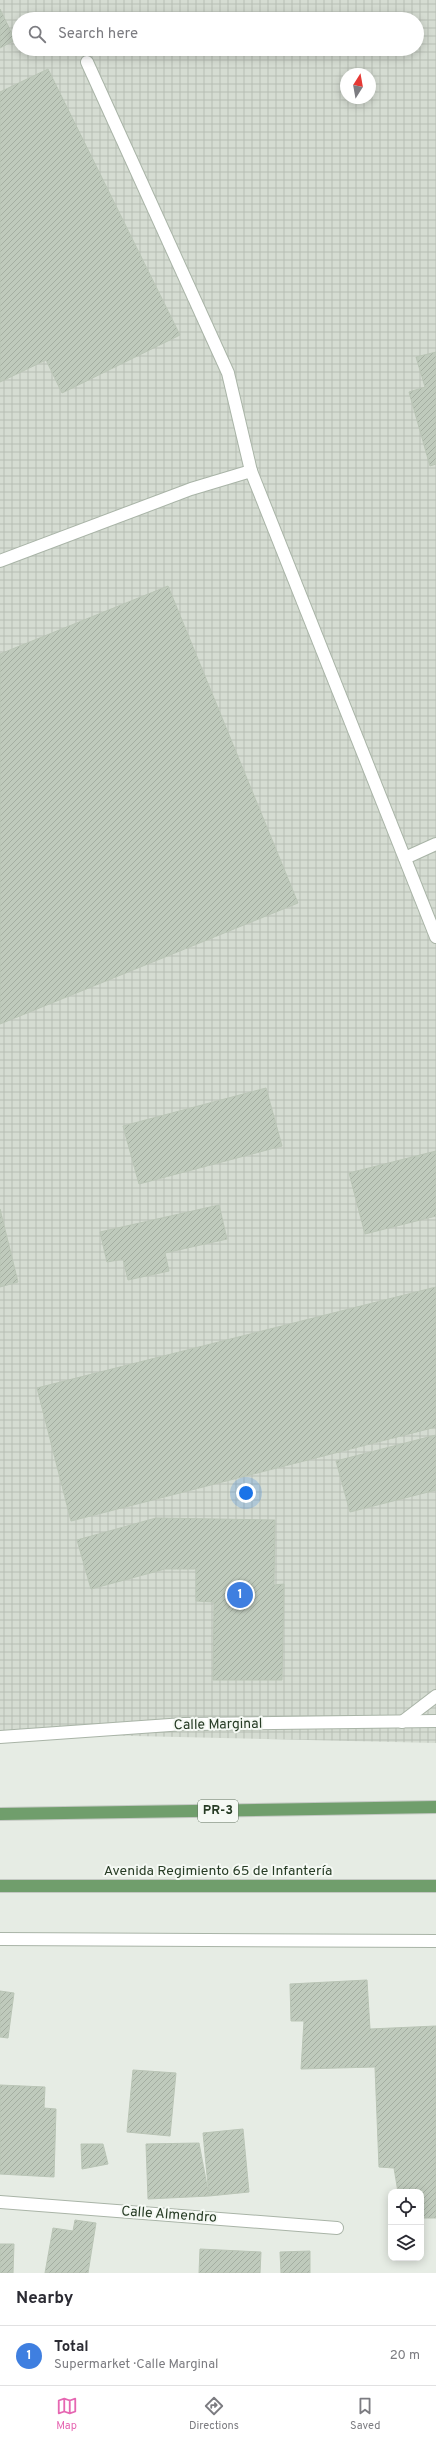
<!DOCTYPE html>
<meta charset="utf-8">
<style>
:root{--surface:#fff;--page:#f7f7f7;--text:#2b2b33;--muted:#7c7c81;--line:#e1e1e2;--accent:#e667b2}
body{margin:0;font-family:Overpass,sans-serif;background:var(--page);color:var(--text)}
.controls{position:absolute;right:12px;bottom:12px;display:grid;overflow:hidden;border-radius:8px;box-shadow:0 2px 10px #0003}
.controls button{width:36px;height:36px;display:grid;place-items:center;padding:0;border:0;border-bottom:1px solid var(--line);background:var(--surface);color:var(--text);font:20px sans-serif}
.compass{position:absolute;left:340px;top:68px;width:36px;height:36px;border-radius:50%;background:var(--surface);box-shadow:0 2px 10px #0003;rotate:11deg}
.you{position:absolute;left:246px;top:1493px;width:14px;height:14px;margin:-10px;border:3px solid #fff;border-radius:50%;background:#1a73e8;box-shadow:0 0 0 6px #1a73e833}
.badge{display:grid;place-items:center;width:26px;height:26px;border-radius:50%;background:var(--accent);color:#fff;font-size:13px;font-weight:700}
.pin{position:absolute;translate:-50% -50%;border:2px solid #fff;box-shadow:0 1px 4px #0006}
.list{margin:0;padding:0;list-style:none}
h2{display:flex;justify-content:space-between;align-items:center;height:52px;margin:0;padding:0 16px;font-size:17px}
h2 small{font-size:13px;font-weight:400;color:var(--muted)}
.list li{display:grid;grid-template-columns:26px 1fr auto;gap:12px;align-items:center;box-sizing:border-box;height:60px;padding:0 16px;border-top:1px solid var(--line)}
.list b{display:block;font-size:15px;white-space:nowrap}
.list p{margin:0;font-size:13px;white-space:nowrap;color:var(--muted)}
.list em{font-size:13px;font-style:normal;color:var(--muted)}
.icon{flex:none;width:22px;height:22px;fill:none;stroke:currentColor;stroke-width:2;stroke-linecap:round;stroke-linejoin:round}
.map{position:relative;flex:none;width:436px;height:2273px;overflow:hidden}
.search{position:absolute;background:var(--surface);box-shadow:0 2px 10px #0003;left:12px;right:12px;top:12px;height:44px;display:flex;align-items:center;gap:10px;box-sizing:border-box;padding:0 14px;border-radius:22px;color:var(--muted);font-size:15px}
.sheet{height:112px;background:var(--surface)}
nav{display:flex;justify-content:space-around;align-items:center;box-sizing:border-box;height:56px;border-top:1px solid var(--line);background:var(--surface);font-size:11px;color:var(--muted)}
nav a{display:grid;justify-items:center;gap:2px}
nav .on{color:var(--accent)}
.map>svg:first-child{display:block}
.industrial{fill:url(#industrial-grid);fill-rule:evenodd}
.building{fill:url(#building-hatch);stroke:#bac5b6}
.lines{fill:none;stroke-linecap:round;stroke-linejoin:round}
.minor-casing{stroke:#a9b4a7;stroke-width:14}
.major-casing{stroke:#c3c8c2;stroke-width:14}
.minor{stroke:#fff;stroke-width:12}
.major{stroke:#709e6c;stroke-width:12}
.labels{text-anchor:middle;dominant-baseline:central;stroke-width:4;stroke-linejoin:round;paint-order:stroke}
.shield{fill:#f5f9f4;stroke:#657563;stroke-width:1}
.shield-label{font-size:13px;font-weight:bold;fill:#273c25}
.street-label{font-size:14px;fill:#273c25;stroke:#f5f9f4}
</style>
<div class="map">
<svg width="436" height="2273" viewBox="0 0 436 2273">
<defs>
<pattern id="industrial-grid" width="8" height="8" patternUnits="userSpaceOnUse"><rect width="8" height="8" fill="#d5dcd2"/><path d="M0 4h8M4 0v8" fill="none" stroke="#b7beb4"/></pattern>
<pattern id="building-hatch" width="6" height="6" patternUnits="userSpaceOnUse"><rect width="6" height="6" fill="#bfcabc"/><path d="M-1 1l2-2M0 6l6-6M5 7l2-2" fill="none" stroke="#a4aea1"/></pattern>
</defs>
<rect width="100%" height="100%" fill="#e6ece4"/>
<!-- industrial -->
<path class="industrial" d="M0,0H436V1743L0,1733ZM19,19H417V49H19ZM346,74H370V98H346Z"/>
<!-- building -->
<g class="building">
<path d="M0,9L15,40L0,48Z"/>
<path d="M48,69L180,335L62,393L46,360L0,382V92Z"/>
<path d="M436,352V464L430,466L409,392L425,387L416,357Z"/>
<path d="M168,586L298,903L0,1024V654Z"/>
<path d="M266,1088L282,1146L139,1184L123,1126Z"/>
<path d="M436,1151V1216L365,1234L349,1173Z"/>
<path d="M219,1205L227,1239L165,1253L169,1271L128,1280L123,1259L107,1262L100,1232Z"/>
<path d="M0,1209L18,1282L0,1287Z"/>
<path d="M436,1287V1427L71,1521L37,1388Z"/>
<path d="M436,1435V1490L350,1512L336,1461Z"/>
<path d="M156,1518L275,1520L274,1585L284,1584L282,1680H213L214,1602L196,1601V1569H165L91,1589L77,1540Z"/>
<path d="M367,1980L370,2029L436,2026V2218H421V2192H398L394,2168L379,2167L375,2067L301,2069L304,2021H291L290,1984Z"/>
<path d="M0,1991L14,1993L8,2038L0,2037Z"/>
<path d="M133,2070L176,2073L170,2136L127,2132Z"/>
<path d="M0,2085L45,2087L44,2108L56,2109L54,2177L0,2174Z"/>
<path d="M243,2129L249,2192L209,2196L203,2133Z"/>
<path d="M199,2143L209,2196L148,2199L146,2144Z"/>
<path d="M81,2144H103L108,2164L82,2169Z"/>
<path d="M75,2220L96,2223L88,2273H45L53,2228L73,2231Z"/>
<path d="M0,2244H14L13,2273H0Z"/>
<path d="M200,2249L261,2252L260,2273H199Z"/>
<path d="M310,2251V2273H281L280,2252Z"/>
</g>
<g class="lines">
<defs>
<g id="minor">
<path d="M87,62L228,373L251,471"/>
<path d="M0,561L191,489L251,471L436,937"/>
<path d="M405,858L436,844"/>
<path d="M402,1722L436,1696"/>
<path d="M0,1737L184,1724L436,1721"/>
<path d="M0,1939L436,1941"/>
<path d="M0,2202L337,2228"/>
</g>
<g id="major">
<path d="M0,1814L436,1807"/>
<path d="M0,1886H436"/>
</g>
</defs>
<!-- minor casing -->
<use href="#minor" class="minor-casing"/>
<!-- major casing -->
<use href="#major" class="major-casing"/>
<!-- minor -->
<use href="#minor" class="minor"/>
<!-- major -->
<use href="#major" class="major"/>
</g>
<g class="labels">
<!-- shield labels -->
<rect class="shield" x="198" y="1800" width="40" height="22" rx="3"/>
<g class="shield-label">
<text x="218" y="1811">PR-3</text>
</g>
<!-- street labels -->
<g class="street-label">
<text transform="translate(218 1725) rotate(-1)">Calle Marginal</text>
<text x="218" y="1871">Avenida Regimiento 65 de Infantería</text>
<text transform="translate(169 2215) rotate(4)">Calle Almendro</text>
</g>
</g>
</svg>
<div class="controls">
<button><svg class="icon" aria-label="locate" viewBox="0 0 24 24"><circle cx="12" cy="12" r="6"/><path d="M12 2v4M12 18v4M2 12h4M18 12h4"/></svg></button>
<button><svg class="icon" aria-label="layers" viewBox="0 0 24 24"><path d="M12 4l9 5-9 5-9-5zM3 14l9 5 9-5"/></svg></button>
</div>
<svg class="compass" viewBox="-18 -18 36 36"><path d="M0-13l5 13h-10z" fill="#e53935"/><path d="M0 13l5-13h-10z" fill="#7c7c81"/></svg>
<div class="you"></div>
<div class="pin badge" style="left:240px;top:1595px;background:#3f7fe0">1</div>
<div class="search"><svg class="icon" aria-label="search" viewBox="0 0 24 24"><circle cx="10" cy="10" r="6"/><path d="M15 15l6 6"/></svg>Search here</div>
</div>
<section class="sheet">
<h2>Nearby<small></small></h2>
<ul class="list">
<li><span class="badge" style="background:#3f7fe0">1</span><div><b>Total</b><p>Supermarket · Calle Marginal</p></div><em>20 m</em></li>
</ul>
</section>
<nav>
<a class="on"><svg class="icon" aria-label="map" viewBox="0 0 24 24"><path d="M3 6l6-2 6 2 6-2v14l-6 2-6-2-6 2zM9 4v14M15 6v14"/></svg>Map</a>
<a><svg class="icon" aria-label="directions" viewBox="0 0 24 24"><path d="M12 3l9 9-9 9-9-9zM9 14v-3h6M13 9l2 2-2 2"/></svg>Directions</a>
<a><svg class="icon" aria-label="saved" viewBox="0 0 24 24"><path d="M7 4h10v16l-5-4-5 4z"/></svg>Saved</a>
</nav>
